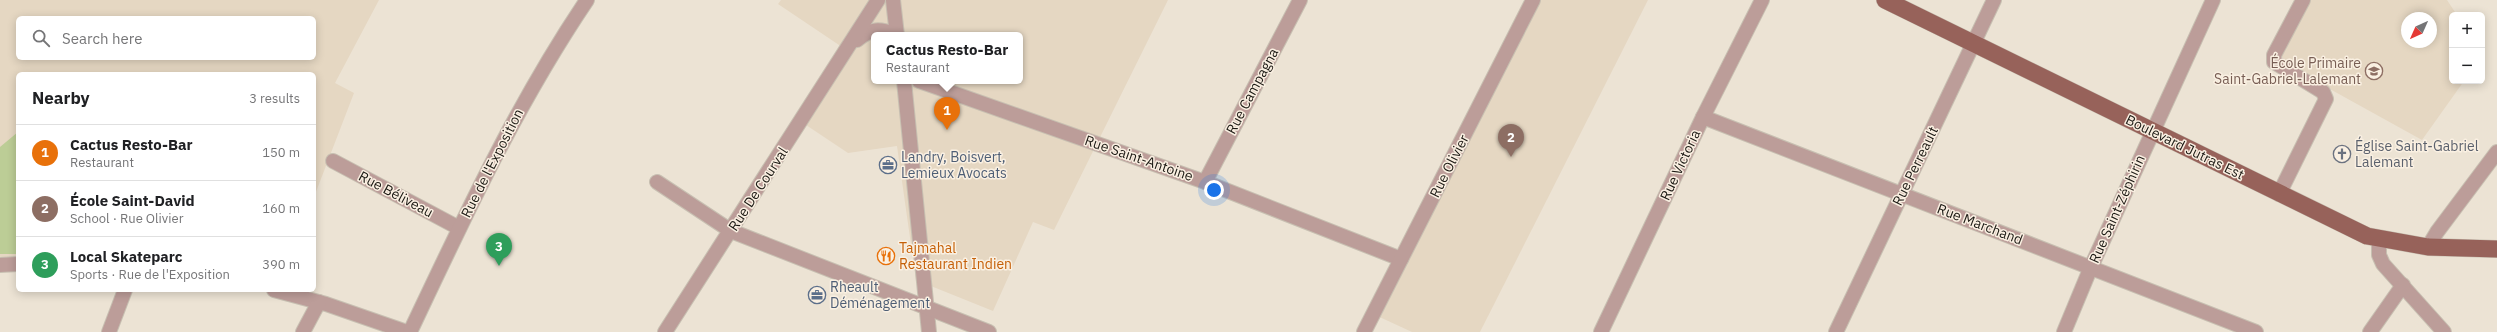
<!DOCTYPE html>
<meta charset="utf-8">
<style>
:root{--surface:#fff;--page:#f2f2f2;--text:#202124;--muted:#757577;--line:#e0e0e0;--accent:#b45309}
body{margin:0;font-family:"IBM Plex Sans",sans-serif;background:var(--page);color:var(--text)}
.controls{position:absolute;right:12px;top:12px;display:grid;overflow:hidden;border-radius:6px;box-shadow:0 2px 10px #0003}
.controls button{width:36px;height:36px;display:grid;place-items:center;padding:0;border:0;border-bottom:1px solid var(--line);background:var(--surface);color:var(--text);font:20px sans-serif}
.compass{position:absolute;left:2401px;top:12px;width:36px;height:36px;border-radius:50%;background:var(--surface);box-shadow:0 2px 10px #0003;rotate:225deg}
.you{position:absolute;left:1214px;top:190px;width:14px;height:14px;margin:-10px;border:3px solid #fff;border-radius:50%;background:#1a73e8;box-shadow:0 0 0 6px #1a73e833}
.badge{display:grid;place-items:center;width:26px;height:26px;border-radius:50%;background:var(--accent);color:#fff;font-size:13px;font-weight:700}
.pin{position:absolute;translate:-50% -33px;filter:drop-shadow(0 1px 2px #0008)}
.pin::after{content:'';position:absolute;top:21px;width:14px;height:12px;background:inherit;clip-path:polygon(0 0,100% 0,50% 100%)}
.popup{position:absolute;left:871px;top:32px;width:152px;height:52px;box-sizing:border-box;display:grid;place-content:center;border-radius:6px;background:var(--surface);filter:drop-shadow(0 1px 3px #0005);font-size:13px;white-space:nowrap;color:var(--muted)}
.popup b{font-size:15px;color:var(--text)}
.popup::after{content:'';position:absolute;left:50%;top:100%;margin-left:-8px;border:8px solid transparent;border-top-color:var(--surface)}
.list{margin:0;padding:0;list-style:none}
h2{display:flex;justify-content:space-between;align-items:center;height:52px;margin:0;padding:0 16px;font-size:17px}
h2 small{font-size:13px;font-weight:400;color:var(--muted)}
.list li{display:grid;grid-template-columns:26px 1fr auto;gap:12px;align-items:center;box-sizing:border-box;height:56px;padding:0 16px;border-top:1px solid var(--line)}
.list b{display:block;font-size:15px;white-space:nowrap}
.list p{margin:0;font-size:13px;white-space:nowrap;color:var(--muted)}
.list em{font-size:13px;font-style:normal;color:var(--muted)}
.icon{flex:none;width:22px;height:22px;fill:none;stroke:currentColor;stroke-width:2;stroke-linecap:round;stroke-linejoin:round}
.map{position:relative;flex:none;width:2497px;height:332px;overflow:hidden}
.search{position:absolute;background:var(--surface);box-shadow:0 2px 10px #0003;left:16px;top:16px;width:300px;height:44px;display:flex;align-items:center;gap:10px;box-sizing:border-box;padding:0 14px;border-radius:6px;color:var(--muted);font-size:15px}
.panel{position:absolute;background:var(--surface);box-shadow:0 2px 10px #0003;left:16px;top:72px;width:300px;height:220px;border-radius:6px}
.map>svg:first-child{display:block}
.built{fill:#e5d7c2;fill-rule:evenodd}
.green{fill:#bccd96}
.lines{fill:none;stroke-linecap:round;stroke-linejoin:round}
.minor-casing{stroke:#c7bfb1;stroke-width:16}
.major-casing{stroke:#c7bfb1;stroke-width:18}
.minor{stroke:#bc9d99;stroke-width:14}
.major{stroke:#97625a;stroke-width:17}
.labels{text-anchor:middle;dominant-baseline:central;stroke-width:3;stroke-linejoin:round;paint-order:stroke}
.education-label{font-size:14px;fill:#785e54;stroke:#faf0e2;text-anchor:end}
.street-label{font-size:14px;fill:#1c1914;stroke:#faf0e2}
.worship-label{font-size:14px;fill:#5b616d;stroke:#faf0e2;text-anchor:start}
.service-label{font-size:14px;fill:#4e5e75;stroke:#faf0e2;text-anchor:start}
.food-label{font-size:14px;fill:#c56008;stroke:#faf0e2;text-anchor:start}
</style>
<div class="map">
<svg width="2497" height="332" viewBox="0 0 2497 332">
<rect width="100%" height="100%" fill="#ece3d4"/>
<!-- built -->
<g class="built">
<path d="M0,0H379L335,83L354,93L314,197V74H18V265L0,266ZM18,18H314V58H18Z"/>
<path d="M781,0H1168L1054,230L1033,222L993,311L916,280L897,146L848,153L794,117L842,47L778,4ZM874,35H1020V81H874Z"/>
<path d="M1533,0H1648L1480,332H1412L1373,314Z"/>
<path d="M2308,0H2447L2457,15H2452V81H2464L2422,140L2279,61ZM2407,18H2431V42H2407Z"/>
</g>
<!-- green -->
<path class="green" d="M18,132V254H0V147Z"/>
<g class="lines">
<defs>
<g id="minor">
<path d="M893,0L897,35"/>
<path d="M857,40C872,28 879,28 897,35"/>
<path d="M904,81L929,332"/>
<path d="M919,81L1205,182L1401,259"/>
<path d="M1703,117L2256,332"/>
<path d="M333,161L459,228"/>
<path d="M657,182L731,231L989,332"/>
<path d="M1205,182L1300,0"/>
<path d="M2279,194L2326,99L2323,92L2274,62V55L2303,0"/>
<path d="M2379,239V255L2383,264L2444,332"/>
<path d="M2428,247L2437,232L2497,152"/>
<path d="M0,265L18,264"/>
<path d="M274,290L326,304L407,332"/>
<path d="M109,332L125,290"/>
<path d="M303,332L319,302"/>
<path d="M410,332C464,218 516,105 587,0"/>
<path d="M665,332L878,0"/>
<path d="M1364,332L1533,0"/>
<path d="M1601,332L1703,117L1762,0"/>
<path d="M1836,332L1994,0"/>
<path d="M2064,332L2091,267L2213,0"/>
<path d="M2370,332L2403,285"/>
</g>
<path id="major" d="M1885,0L2367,236L2428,247L2497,249"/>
</defs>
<!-- minor casing -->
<use href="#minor" class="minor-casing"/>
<!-- major casing -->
<use href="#major" class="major-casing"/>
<!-- minor -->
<use href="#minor" class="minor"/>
<!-- major -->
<use href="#major" class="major"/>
</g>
<!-- icons -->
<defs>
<symbol id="school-ring" viewBox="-11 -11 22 22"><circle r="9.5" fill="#faf0e2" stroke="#8d6e63" stroke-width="1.5"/><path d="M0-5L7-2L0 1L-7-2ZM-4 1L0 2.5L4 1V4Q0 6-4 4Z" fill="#8d6e63"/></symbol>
<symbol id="church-ring" viewBox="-11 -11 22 22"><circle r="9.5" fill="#faf0e2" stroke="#6b7280" stroke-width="1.5"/><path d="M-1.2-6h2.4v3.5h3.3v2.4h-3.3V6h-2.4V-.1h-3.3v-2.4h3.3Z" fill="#6b7280"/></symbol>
<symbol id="office-ring" viewBox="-11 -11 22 22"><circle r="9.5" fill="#faf0e2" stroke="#5c6f8a" stroke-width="1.5"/><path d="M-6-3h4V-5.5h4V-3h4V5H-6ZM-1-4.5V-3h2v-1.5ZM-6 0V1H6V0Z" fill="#5c6f8a"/></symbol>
<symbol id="restaurant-ring" viewBox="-11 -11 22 22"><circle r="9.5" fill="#faf0e2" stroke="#e8710a" stroke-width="1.5"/><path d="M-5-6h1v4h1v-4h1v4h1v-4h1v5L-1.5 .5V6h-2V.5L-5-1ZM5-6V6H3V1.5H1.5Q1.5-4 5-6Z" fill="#e8710a"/></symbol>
</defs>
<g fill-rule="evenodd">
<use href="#school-ring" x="2364" y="61" width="20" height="20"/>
<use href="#church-ring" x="2332" y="144" width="20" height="20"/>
<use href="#office-ring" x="878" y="155" width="20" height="20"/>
<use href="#restaurant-ring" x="876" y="246" width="20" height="20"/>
<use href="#office-ring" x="807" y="285" width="20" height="20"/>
</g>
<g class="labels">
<!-- education labels -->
<g class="education-label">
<text x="2361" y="63">École Primaire<tspan x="2361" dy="16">Saint-Gabriel-Lalemant</tspan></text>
</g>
<!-- street labels -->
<g class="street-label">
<text transform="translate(1252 91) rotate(-62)">Rue Campagna</text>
<text transform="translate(2185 147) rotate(26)">Boulevard Jutras Est</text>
<text transform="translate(1139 158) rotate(19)">Rue Saint-Antoine</text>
<text transform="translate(492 163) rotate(-63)">Rue de l'Exposition</text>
<text transform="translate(1680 165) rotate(-65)">Rue Victoria</text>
<text transform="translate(1449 166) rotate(-63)">Rue Olivier</text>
<text transform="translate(1915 166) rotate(-64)">Rue Perreault</text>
<text transform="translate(758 189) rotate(-57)">Rue De Courval</text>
<text transform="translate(396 194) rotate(28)">Rue Béliveau</text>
<text transform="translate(2117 209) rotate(-66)">Rue Saint-Zéphirin</text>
<text transform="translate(1980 224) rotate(21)">Rue Marchand</text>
</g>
<!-- worship labels -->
<g class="worship-label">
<text x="2355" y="146">Église Saint-Gabriel<tspan x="2355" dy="16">Lalemant</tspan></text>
</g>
<!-- service labels -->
<g class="service-label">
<text x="901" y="157">Landry, Boisvert,<tspan x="901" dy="16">Lemieux Avocats</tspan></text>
<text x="830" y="287">Rheault<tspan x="830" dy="16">Déménagement</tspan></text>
</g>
<!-- food labels -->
<g class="food-label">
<text x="899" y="248">Tajmahal<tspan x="899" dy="16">Restaurant Indien</tspan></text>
</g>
</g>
</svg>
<div class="controls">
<button>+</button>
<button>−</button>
</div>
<svg class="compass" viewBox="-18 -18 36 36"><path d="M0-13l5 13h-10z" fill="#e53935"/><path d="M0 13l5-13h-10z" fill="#757577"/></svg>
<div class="you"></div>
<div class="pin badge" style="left:947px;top:130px;background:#e8710a">1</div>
<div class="popup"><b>Cactus Resto-Bar</b>Restaurant</div>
<div class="pin badge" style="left:1511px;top:157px;background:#8d6e63">2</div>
<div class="pin badge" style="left:499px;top:266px;background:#2e9e5b">3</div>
<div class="search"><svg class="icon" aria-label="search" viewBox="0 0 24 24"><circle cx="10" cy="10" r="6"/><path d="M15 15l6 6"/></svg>Search here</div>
<section class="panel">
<h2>Nearby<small>3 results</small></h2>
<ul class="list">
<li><span class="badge" style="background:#e8710a">1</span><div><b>Cactus Resto-Bar</b><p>Restaurant</p></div><em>150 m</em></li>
<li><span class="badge" style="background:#8d6e63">2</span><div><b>École Saint-David</b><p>School · Rue Olivier</p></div><em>160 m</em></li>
<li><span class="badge" style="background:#2e9e5b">3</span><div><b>Local Skateparc</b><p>Sports · Rue de l'Exposition</p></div><em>390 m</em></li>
</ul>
</section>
</div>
